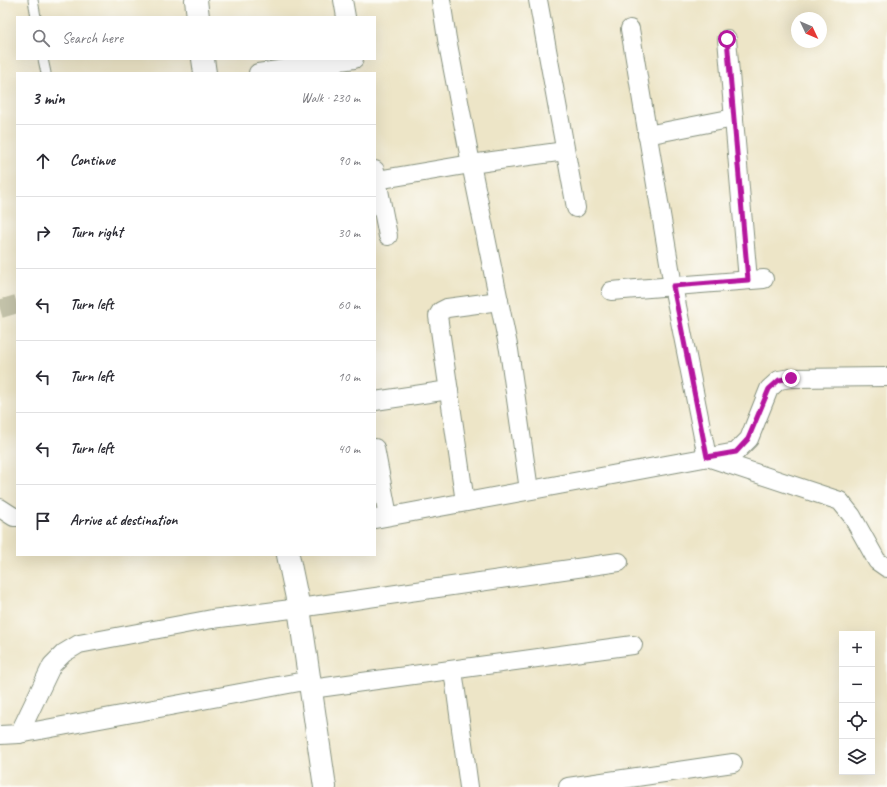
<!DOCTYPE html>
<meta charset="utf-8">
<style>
:root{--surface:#fff;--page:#f7f7f7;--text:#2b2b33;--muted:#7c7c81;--line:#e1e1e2}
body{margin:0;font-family:Caveat,sans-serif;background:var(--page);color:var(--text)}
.controls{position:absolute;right:12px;bottom:12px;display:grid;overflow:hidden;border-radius:0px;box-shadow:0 4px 16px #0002}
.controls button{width:36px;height:36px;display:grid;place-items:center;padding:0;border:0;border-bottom:1px solid var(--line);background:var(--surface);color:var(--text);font:20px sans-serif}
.compass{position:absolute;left:791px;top:12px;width:36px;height:36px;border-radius:50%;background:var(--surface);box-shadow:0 4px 16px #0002;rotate:134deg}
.stop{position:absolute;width:12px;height:12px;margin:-9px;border:3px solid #b5179e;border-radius:50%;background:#fff}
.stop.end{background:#b5179e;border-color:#fff;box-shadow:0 1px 4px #0008}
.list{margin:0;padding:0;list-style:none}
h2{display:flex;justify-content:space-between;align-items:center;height:52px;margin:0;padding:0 16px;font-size:17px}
h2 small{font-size:13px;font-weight:400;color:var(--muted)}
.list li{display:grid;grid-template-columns:26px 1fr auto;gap:12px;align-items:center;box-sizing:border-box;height:72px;padding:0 16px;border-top:1px solid var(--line)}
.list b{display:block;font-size:15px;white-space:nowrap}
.list em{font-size:13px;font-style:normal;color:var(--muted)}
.icon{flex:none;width:22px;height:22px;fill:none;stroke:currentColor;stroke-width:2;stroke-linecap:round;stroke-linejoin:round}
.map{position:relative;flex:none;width:887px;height:787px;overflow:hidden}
.search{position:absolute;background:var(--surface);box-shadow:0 4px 16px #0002;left:16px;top:16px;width:360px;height:44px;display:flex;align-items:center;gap:10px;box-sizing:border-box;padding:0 14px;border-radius:0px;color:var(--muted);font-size:15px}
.panel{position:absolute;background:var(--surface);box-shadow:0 4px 16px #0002;left:16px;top:72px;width:360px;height:484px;border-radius:0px}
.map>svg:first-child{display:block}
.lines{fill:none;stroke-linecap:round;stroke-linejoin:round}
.minor-tunnel{stroke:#c4c3aa;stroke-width:18;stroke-dasharray:18 9;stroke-linecap:butt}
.service-casing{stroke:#86917e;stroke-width:11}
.minor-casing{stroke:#86917e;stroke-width:20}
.tertiary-casing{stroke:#86917e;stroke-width:24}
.service{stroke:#fff;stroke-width:9}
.minor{stroke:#fff;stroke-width:18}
.tertiary{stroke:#fff;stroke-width:22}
.route{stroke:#b5179e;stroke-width:5}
</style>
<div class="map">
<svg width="887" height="787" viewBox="0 0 887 787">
<rect width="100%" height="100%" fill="#fdfcf7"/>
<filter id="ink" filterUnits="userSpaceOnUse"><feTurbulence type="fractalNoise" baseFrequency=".025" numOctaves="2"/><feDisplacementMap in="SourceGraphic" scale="8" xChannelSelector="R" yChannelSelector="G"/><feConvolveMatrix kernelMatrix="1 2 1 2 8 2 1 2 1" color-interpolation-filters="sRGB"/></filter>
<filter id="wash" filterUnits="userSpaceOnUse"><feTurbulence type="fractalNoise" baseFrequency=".012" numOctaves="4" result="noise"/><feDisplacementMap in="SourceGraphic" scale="16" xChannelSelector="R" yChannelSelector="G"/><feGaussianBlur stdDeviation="0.9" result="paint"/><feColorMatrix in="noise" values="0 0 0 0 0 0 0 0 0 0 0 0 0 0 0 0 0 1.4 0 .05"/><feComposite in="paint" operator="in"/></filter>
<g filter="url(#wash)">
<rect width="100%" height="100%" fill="#ede5c7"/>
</g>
<g filter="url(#ink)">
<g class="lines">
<!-- minor-tunnel -->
<path class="minor-tunnel" d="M0,309L17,304"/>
<defs>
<g id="service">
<path d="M33,0L36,17"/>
<path d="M43,59L46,73"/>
</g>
<g id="minor">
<path d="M343,0L346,17"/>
<path d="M441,0L447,39L471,164L509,350L529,490"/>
<path d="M538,0L576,208"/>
<path d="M630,29L673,286L707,457L840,501L852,516L877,561L887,568"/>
<path d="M727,39L748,280"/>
<path d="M258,73L354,59"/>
<path d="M647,135L734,118"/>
<path d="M375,170L388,236"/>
<path d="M377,180L471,164L565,151"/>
<path d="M611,291L764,279"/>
<path d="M375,401L449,390"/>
<path d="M375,448L388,516"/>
<path d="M465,502L438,316L441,311L447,308L499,301"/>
<path d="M0,508L14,517H17"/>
<path d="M375,519L736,452L749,439L769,389L779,380L791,378L887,377"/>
<path d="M453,670L469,787"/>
<path d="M311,689L633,645"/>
<path d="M19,734L52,665L64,653L79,644L212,619L299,608L619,562"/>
<path d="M0,735L19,734L310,680"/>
<path d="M568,787L733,763"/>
</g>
<g id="tertiary">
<path d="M196,0L198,17"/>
<path d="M203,59L205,73"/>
<path d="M288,555L299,608L325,787"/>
</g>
</defs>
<!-- service casing -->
<use href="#service" class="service-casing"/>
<!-- minor casing -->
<use href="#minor" class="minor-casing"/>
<!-- tertiary casing -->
<use href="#tertiary" class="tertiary-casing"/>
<!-- service -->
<use href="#service" class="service"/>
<!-- minor -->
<use href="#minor" class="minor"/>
<!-- tertiary -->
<use href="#tertiary" class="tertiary"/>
</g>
</g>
<g class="lines" filter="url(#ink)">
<!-- route -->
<path class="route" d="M727,39L748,280L673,286L707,457L736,452L748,439L769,389L779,380L791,378"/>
</g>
</svg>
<div class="controls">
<button>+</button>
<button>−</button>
<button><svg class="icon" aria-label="locate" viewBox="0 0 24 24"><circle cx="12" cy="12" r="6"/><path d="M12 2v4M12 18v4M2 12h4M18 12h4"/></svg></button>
<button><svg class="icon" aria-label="layers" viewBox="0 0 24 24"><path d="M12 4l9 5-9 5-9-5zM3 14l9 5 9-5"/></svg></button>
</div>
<svg class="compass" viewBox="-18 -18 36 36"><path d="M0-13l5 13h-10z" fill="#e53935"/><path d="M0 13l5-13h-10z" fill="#7c7c81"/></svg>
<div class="stop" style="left:727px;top:39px"></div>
<div class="stop end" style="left:791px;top:378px"></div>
<div class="search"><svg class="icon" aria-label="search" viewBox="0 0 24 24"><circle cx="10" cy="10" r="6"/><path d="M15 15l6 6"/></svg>Search here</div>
<section class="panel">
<h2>3 min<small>Walk · 230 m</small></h2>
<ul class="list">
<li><svg class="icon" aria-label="ahead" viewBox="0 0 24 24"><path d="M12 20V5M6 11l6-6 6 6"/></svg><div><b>Continue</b></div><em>90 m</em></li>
<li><svg class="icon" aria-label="right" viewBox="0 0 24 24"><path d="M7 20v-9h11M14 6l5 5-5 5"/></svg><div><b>Turn right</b></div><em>30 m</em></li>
<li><svg class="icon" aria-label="left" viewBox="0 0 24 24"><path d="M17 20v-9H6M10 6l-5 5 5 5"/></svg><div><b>Turn left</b></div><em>60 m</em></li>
<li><svg class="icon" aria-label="left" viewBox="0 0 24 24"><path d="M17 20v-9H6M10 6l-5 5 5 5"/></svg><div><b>Turn left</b></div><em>10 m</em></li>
<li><svg class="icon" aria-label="left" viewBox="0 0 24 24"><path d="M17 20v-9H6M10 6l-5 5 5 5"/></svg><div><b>Turn left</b></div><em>40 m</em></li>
<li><svg class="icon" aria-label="arrive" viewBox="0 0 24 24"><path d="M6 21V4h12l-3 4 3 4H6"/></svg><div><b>Arrive at destination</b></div></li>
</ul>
</section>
</div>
